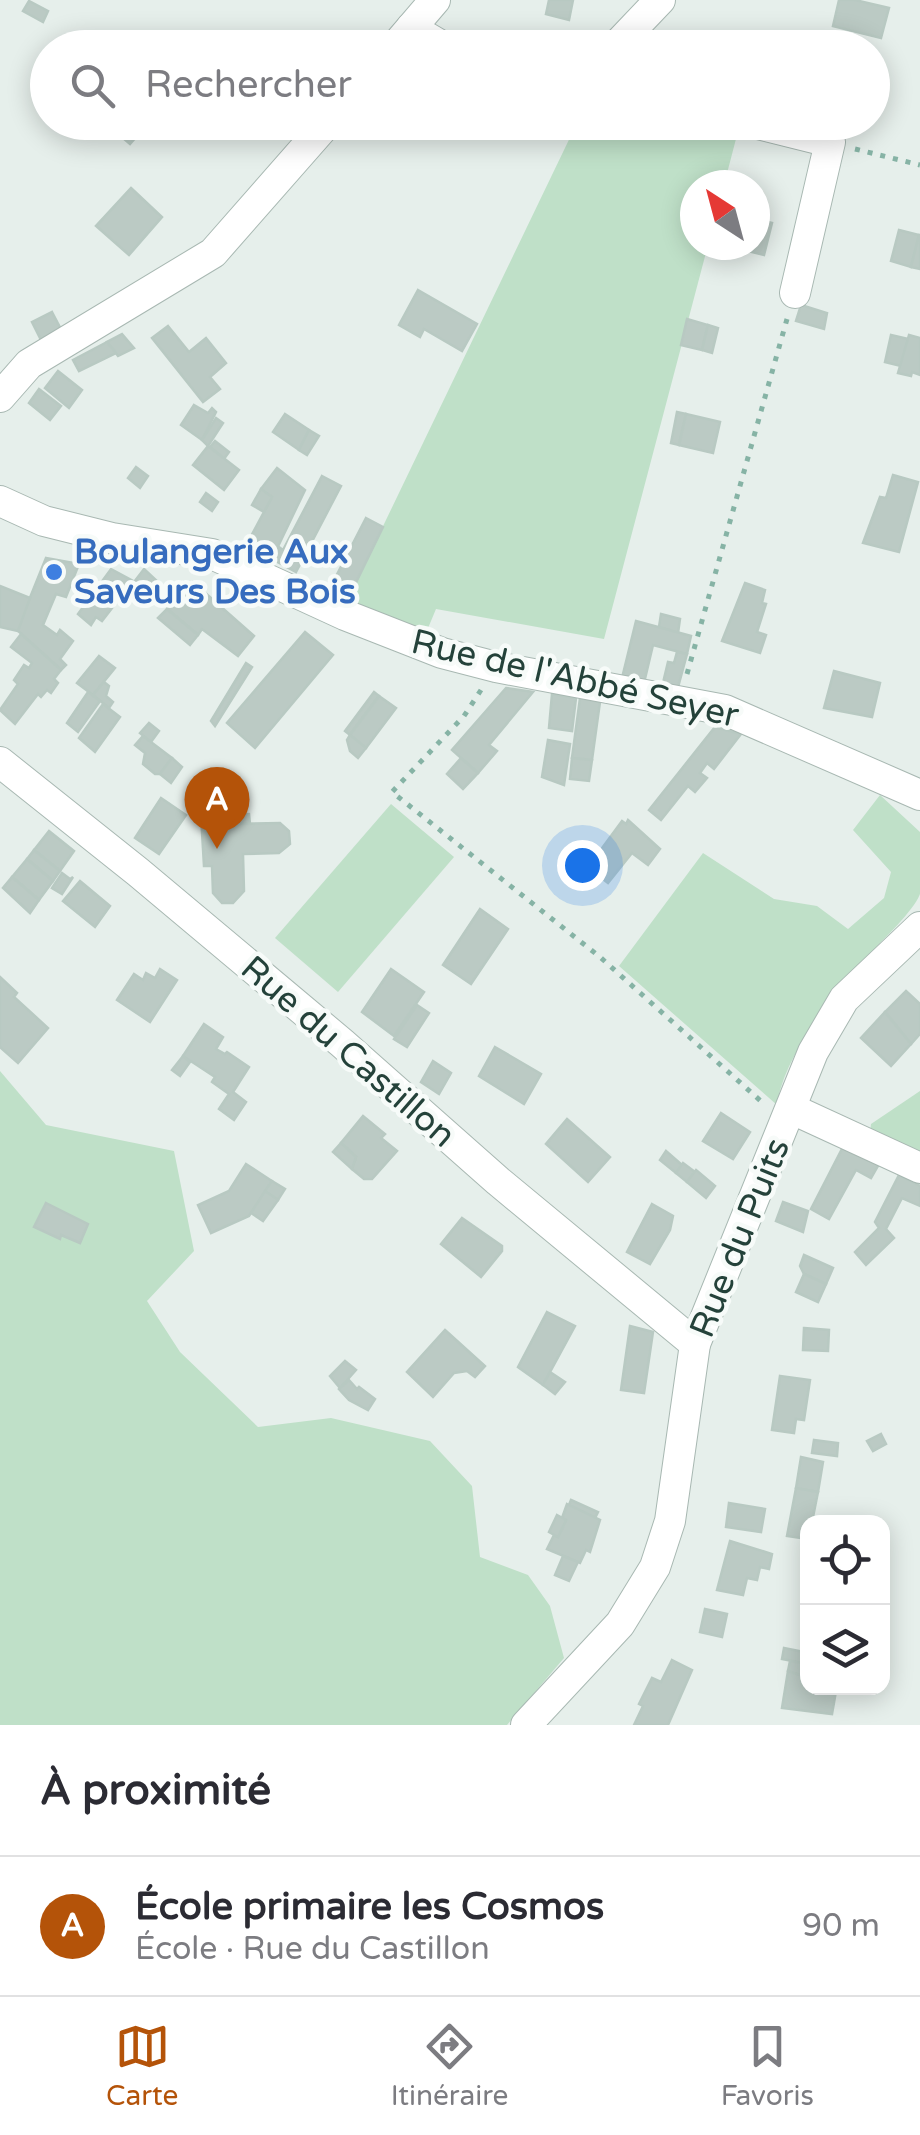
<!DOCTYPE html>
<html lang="fr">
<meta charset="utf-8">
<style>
:root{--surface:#fff;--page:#f2f2f3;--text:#2b2b33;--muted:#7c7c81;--line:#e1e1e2;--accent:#b45309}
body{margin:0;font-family:"Varela Round",sans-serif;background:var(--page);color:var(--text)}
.controls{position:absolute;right:30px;bottom:30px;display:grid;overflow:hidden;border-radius:20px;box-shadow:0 5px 25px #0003}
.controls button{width:90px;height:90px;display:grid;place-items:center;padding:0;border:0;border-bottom:2px solid var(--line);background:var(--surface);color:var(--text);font:50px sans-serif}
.compass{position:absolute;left:680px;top:170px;width:90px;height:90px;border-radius:50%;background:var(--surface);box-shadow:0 5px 25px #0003;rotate:324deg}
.you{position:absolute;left:582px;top:865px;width:35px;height:35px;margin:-25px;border:8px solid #fff;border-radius:50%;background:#1a73e8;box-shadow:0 0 0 15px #1a73e833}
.badge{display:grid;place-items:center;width:65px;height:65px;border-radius:50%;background:var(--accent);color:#fff;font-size:32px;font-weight:700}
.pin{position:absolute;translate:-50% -82px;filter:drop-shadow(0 2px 5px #0008)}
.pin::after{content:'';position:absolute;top:52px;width:35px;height:30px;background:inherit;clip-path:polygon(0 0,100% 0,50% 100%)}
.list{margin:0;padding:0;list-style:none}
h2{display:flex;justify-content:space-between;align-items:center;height:130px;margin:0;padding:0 40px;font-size:42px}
h2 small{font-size:32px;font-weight:400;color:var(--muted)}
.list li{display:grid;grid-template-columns:65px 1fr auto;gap:30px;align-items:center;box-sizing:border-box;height:140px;padding:0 40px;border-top:2px solid var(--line)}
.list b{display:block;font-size:38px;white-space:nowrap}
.list p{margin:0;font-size:32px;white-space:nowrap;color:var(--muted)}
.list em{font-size:32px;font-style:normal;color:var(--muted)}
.icon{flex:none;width:55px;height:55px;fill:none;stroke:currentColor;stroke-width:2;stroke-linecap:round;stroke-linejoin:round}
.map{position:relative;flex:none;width:920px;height:1725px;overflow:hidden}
.search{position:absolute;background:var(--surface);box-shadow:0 5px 25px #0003;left:30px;right:30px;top:30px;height:110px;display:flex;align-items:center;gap:25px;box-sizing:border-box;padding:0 35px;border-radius:55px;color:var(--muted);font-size:38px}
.sheet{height:270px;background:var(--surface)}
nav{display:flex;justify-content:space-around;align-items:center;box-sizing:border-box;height:140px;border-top:2px solid var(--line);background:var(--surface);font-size:28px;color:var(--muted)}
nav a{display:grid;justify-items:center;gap:5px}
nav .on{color:var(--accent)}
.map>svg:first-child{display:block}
.green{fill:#bfe0c8}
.building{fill:#bbcac4;stroke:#b8c9c2;stroke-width:2.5}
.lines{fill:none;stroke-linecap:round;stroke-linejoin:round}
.minor-casing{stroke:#a8b8b2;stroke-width:32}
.path{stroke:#86b3a5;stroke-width:5;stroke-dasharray:5 8;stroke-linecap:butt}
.minor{stroke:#fff;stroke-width:30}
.shop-dot{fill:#3f7fe0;stroke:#f7fbf9;stroke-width:4}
.labels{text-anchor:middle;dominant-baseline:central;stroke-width:9;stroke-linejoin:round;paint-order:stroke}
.shop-label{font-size:35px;font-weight:bold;fill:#366cbe;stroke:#f7fbf9;text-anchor:start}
.street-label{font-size:35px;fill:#24423a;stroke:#f7fbf9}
</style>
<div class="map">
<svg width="920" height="1725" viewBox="0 0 920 1725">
<rect width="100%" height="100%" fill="#e6efeb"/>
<!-- green -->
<g class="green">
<path d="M577,123H687L737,135L724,185H695V245H708L604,639L436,609L426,633L347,601Z"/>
<path d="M880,795L920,832C920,847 920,881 920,894C913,912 883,939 870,954C836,989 784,1055 777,1105L619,966L703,853L774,899L817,906L848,929L884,898L891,872L853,830Z"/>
<path d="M391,804L454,857L338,992L275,938Z"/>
<path d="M0,1071L46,1125L174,1151L194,1251L147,1301L180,1352L258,1427L331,1418L430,1441L472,1486L480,1557L528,1575L550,1606L564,1658L507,1725H0Z"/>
<path d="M920,1091V1168L869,1145L871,1124Z"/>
</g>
<!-- building -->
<g class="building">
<path d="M549,0H573L569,20L546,14Z"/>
<path d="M839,0H855L889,8L881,38L833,26Z"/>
<path d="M29,1L48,11L43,22L23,11Z"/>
<path d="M115,122H137L144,128L130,144L110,127Z"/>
<path d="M131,188L162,217L129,255L96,226Z"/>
<path d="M755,219L772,223L764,255L724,245H755Z"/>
<path d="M899,230L919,235L911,267L891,261Z"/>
<path d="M919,235H920V269L911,267Z"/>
<path d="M418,290L477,324L462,351L424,329L420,337L399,325Z"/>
<path d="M801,305L827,313L824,329L796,321Z"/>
<path d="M52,312L65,337L45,348L32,322Z"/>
<path d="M687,319L708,325L702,350L681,345Z"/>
<path d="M708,325L718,328L712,353L702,350Z"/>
<path d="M168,326L189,352L206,338L226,363L210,377L220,389L203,402L152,338Z"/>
<path d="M122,334L134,348L118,356L107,342Z"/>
<path d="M891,335L908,339L901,366L885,362Z"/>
<path d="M909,335L920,338V375L912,372L911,376L898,373Z"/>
<path d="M107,342L116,353L79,371L73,360Z"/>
<path d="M58,371L82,390L69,408L45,388Z"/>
<path d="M39,389L61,406L50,420L29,403Z"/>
<path d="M194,405L208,413L212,408L216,412L202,440L181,425Z"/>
<path d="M677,412L686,414L679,445L671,443Z"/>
<path d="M285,414L309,430L299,450L273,432Z"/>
<path d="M686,414L720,422L713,453L679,445Z"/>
<path d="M216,418L223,423L208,446L202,440Z"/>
<path d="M309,430L319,436L307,455L299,450Z"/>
<path d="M215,441L229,452L224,459L210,447Z"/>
<path d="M208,446L239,470L224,490L193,465Z"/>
<path d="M136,467L148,476L140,488L128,478Z"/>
<path d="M277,468L305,490L272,559L249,540L272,497L261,489Z"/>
<path d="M893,475L918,482L899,552L863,543L880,497L886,498Z"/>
<path d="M322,476L341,486L296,572L272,559L279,547L283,550Z"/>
<path d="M261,489L272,497L264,512L252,505Z"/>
<path d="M206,493L218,502L212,511L200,502Z"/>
<path d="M366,518L383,527L347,601L329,590Z"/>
<path d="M46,558L79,564L66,597L56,594L43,625L57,635L60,630L73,641L60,659L66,665L61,670L17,630Z"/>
<path d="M111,569L133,581L102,621L96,617L91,625L78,614Z"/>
<path d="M144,569L157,581L147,593L134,582Z"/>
<path d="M184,582L190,586L193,582L254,636L238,656L202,629L198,635L167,609L172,603L169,601Z"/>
<path d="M745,583L765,590L762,603L766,604L757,632L766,635L760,653L722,641Z"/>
<path d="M0,586L30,598L18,631L0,627Z"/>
<path d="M167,609L198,635L190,645L158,618Z"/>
<path d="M661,614L680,619L678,633L659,627Z"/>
<path d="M636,621L691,636L687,654L653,645L644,683L622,678Z"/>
<path d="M305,632L333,655L255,748L227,723Z"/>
<path d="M21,634L61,670L54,679L58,683L51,693L47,690L41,697L38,694L15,724L0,710L18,684L14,680L24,665L29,668L32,663L11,647Z"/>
<path d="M677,652L687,654L677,691L662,687L668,662L674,663Z"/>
<path d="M99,656L115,668L93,695L77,683Z"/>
<path d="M246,663L252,667L215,726L211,721Z"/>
<path d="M834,671L880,683L872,717L824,708Z"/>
<path d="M104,682L109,686L106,696L113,702L109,708L93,695Z"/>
<path d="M506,688L533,692L489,745L497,751L478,773L452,750Z"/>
<path d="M88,692L100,701L78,732L67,723Z"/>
<path d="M374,692L379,696L350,735L345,731Z"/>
<path d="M552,694L576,698L572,731L549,728Z"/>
<path d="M379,696L396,708L366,748L350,735Z"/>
<path d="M580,698L600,702L592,760L572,758Z"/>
<path d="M103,704L120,717L95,752L79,738Z"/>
<path d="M149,723L159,731L151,742L140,733Z"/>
<path d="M715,727L741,734L714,769L707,763L700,773L707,778L695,792L688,786L661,820L649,810Z"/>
<path d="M350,735L366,748L358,758L350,751L347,740Z"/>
<path d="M143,736L172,758L160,774H155L143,764L145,753L135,745Z"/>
<path d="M548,740L570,744L564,785L542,777Z"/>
<path d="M172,758L182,767L171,783L160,774Z"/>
<path d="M461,758L478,773L463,789L447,774Z"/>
<path d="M572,758L592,760L589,781L570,779Z"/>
<path d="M161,798L186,815L159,854L135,838Z"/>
<path d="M249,814L250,824H226L225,815Z"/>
<path d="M201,815H225L226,824L280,823L289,831L290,844L279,853L243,854L244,891L233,903H222L213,893L212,866H204Z"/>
<path d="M628,820L660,849L648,865L632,853L608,883L581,862L591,850L597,855L622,821L626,824Z"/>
<path d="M49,831L74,851L60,871L34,850Z"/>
<path d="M34,850L60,871L53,881L27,859Z"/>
<path d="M27,859L53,881L39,900L12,877Z"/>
<path d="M62,873L70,879L73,877L62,894L52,888Z"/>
<path d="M12,877L39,900L30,913L3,888Z"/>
<path d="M80,881L110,906L95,927L63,901Z"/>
<path d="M480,909L508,929L471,984L443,965Z"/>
<path d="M160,969L177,980L150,1022L117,1000L134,974L143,980L146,973L155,978Z"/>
<path d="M391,969L424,992L394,1036L362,1012Z"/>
<path d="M0,977L17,993L14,997L48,1028L18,1063L0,1047Z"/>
<path d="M906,991L920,1004V1034L911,1044L885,1012Z"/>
<path d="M417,1005L429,1013L407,1047L394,1039Z"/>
<path d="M885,1012L911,1044L891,1066L861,1038Z"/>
<path d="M204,1024L223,1037L216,1049L225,1054L227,1052L249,1067L233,1092L246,1102L234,1120L219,1109L229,1094L212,1082L215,1077L183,1056Z"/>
<path d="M495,1047L541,1074L524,1104L479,1076Z"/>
<path d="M183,1056L190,1062L180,1076L172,1070Z"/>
<path d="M433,1061L451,1073L439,1094L421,1082Z"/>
<path d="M721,1113L750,1132L733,1159L703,1141Z"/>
<path d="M363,1116L385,1134L381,1138L397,1151L372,1179H364L352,1169L356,1157L341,1143Z"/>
<path d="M567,1119L610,1157L588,1182L546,1144Z"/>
<path d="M341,1143L356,1157L352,1169L333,1152Z"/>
<path d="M843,1147L879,1164L871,1178L856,1170L829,1219L811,1209Z"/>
<path d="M666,1151L682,1165L676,1173L660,1160Z"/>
<path d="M683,1163L695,1172L687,1182L676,1173Z"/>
<path d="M246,1164L272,1181L249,1216L211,1233L198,1205L229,1191Z"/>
<path d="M696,1170L715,1186L706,1198L687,1182Z"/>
<path d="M899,1175L920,1186V1206L902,1198L886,1229L894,1238L866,1265L855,1252L879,1228L875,1222Z"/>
<path d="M272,1181L285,1189L278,1200L265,1191Z"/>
<path d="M265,1191L278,1200L263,1221L251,1213Z"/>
<path d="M783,1202L808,1211L803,1232L776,1221Z"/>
<path d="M46,1203L88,1224L80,1243L61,1235L60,1239L34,1227Z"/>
<path d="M652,1204L673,1216L670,1230L650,1264L627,1252Z"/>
<path d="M462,1218L502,1246V1251L481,1277L441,1244Z"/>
<path d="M804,1255L833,1268L826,1284L804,1274L800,1266Z"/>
<path d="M804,1274L826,1284L818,1302L796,1292Z"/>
<path d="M547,1312L575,1326L543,1385L518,1367Z"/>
<path d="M630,1326L653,1332L644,1393L621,1390Z"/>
<path d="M804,1328L829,1330L828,1351L803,1350Z"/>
<path d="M445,1330L485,1366L475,1377L467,1371L454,1373L433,1397L407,1372Z"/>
<path d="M345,1361L356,1370L340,1388L330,1376Z"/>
<path d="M550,1372L565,1382L555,1394L543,1385Z"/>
<path d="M780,1376L810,1380L804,1420L796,1419L794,1433L772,1430Z"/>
<path d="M349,1380L357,1389L359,1387L375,1399L368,1410L349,1400L339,1389Z"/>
<path d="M881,1434L886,1444L873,1451L867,1441Z"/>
<path d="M814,1440L838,1443L837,1456L812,1453Z"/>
<path d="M801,1457L823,1462L818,1492L796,1488Z"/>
<path d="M796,1488L818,1492L812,1522H808V1539L787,1536Z"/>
<path d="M571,1500L598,1512L595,1518L569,1505Z"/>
<path d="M729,1503L765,1509L761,1532L726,1527Z"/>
<path d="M567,1504L600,1520L590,1552L586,1550L580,1563L547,1549L554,1535L558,1537L566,1520L562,1518Z"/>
<path d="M557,1515L566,1520L558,1537L549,1532Z"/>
<path d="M730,1541L772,1554L769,1569L760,1567L757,1580L747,1578L743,1595L717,1590Z"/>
<path d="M563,1556L578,1562L569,1581L555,1575Z"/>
<path d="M705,1609L727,1614L722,1637L700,1632Z"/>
<path d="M784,1648L804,1652L803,1663L782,1659Z"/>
<path d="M672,1660L692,1670L668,1725H634L643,1706L639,1704L652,1678L661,1682Z"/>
<path d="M790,1661L808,1664V1678L788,1671Z"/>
<path d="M788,1671L808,1678V1688L836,1691L832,1714L782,1708Z"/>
</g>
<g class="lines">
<defs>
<g id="minor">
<path d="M411,28L445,48"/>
<path d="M394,48L435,0"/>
<path d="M609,48L619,43L660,0"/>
<path d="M750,122L830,142L795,293"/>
<path d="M0,397L29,364L213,253L328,122"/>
<path d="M0,501L44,521L112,538L212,554L345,615L442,653L496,667L725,710L920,795"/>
<path d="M0,762L138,872L342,1043L498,1181L695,1344"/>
<path d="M792,1109L920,1168"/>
<path d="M526,1725L620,1624L655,1567L670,1521L695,1344L813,1052L844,999L920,927"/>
</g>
</defs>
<!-- minor casing -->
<use href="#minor" class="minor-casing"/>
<!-- path -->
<g class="path">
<path d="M855,149L920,165"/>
<path d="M687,674L787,319"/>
<path d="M481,690L464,716L392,792L600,957L763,1103"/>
</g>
<!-- minor -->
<use href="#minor" class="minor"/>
</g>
<!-- markers -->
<circle class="shop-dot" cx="54" cy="572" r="10"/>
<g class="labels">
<!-- shop labels -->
<g class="shop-label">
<text x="74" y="552">Boulangerie Aux<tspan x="74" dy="40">Saveurs Des Bois</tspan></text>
</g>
<!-- street labels -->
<g class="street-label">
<text transform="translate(575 679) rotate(13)">Rue de l'Abbé Seyer</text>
<text transform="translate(348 1052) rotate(41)">Rue du Castillon</text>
<text transform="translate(740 1238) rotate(-68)">Rue du Puits</text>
</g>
</g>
</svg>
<div class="controls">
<button><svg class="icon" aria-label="locate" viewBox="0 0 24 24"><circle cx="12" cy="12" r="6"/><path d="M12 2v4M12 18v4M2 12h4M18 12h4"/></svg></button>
<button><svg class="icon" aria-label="layers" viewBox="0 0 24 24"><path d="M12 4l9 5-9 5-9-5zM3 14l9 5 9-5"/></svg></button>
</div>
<svg class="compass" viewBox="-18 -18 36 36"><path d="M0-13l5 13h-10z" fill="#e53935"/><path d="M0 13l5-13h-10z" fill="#7c7c81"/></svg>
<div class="you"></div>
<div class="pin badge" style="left:217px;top:849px">A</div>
<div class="search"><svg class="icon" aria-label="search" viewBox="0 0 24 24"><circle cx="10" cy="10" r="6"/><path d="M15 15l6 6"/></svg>Rechercher</div>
</div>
<section class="sheet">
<h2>À proximité<small></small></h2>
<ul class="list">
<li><span class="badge">A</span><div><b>École primaire les Cosmos</b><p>École · Rue du Castillon</p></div><em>90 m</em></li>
</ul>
</section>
<nav>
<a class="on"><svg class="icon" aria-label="map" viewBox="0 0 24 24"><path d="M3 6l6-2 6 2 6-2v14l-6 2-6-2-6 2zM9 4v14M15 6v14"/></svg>Carte</a>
<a><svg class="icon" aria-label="directions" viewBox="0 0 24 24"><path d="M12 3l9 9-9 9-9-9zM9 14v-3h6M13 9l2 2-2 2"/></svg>Itinéraire</a>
<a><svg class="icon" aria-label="saved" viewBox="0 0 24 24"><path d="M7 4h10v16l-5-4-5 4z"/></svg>Favoris</a>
</nav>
